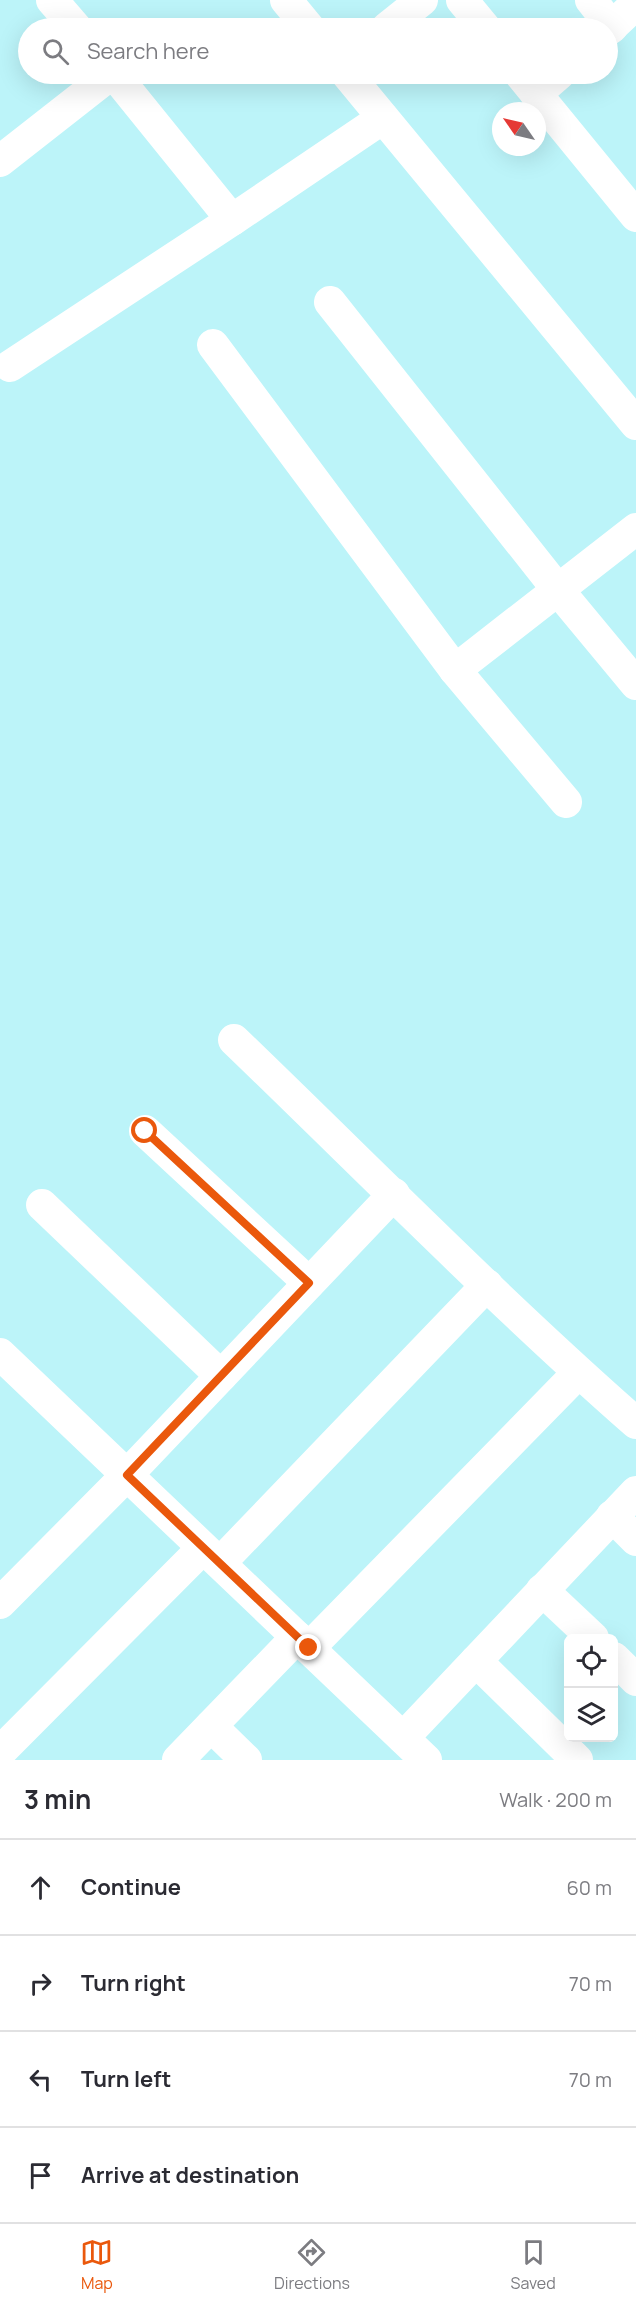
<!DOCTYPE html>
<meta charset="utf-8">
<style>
:root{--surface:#fff;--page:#f2f2f3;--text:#2b2b33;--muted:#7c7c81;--line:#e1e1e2;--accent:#ea580c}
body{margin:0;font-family:Manrope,sans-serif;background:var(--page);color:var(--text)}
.controls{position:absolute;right:18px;bottom:18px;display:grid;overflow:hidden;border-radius:9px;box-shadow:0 6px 24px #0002}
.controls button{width:54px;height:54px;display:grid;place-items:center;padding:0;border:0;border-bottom:2px solid var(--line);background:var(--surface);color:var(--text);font:30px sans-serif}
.compass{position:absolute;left:492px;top:102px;width:54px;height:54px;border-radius:50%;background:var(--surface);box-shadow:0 6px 24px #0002;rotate:304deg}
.stop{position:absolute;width:18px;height:18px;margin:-14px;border:4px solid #ea580c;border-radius:50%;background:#fff}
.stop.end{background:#ea580c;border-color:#fff;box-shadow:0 2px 6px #0008}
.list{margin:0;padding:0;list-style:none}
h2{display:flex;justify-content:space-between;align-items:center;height:78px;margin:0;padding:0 24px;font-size:26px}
h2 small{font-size:20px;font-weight:400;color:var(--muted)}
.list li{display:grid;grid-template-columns:39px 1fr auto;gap:18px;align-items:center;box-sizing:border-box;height:96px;padding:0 24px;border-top:2px solid var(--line)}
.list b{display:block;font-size:22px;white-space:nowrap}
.list em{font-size:20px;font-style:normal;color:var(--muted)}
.icon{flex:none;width:33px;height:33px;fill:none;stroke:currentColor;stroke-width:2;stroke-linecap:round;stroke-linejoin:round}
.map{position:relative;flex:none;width:636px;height:1760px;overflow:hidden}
.search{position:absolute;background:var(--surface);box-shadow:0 6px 24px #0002;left:18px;right:18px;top:18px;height:66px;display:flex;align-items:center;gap:15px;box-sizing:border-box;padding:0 21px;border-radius:33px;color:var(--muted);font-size:22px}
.sheet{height:462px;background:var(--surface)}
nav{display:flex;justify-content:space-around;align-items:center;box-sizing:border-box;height:84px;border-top:2px solid var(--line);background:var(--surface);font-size:16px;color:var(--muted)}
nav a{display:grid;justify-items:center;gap:3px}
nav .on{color:var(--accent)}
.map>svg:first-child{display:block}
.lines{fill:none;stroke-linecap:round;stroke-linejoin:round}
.street{stroke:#fff;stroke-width:32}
.route{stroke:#ea580c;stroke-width:8}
</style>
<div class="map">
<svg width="636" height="1760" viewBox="0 0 636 1760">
<rect width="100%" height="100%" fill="#bcf4f9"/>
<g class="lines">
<!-- street -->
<g class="street">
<path d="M52,0L76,28"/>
<path d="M286,0L309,28"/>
<path d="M462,0L485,28"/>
<path d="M591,0L612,27"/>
<path d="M387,28L422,0"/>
<path d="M608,30L636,4"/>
<path d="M114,74L232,220L383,118"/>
<path d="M347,74L636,424"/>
<path d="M520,74L636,216"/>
<path d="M536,94L559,74"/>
<path d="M0,161L111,74"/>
<path d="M330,302L558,590L636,684"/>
<path d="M213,345L455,670L566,802"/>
<path d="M10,366L232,220"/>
<path d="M455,670L636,529"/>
<path d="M234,1040C367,1168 497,1301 636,1423"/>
<path d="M145,1131L309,1283"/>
<path d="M42,1205L221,1376"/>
<path d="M0,1354L426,1760"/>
<path d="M612,1516L636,1540"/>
<path d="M220,1563L487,1285"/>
<path d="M542,1590L593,1638"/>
<path d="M0,1603L127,1475L394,1194"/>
<path d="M309,1648L578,1373"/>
<path d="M614,1658L636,1680"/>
<path d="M476,1661L577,1760"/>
<path d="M211,1726L246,1760"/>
<path d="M403,1738L636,1492"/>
<path d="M0,1752L203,1548"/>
<path d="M178,1760L297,1637"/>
</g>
</g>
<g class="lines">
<!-- route -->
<path class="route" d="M145,1131L309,1283L127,1475L309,1648"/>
</g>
</svg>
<div class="controls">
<button><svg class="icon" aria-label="locate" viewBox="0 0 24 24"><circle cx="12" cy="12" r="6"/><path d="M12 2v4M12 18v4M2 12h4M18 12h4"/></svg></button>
<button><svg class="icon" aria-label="layers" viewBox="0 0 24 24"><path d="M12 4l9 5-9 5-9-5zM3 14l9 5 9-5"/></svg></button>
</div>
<svg class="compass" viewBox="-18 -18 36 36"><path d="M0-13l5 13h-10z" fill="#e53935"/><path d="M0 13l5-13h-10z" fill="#7c7c81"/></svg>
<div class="stop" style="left:145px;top:1131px"></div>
<div class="stop end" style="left:309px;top:1648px"></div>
<div class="search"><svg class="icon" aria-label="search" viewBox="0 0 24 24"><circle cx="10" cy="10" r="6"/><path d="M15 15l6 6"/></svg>Search here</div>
</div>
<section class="sheet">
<h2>3 min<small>Walk · 200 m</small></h2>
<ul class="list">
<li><svg class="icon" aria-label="ahead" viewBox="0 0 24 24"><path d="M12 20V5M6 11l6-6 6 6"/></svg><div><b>Continue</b></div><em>60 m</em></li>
<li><svg class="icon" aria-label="right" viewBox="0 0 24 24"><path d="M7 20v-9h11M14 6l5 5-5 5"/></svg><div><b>Turn right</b></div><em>70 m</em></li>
<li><svg class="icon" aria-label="left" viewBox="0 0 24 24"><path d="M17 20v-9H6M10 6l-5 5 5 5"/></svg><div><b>Turn left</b></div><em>70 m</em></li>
<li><svg class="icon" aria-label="arrive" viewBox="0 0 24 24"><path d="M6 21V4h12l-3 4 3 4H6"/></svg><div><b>Arrive at destination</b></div></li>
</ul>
</section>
<nav>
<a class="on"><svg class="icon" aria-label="map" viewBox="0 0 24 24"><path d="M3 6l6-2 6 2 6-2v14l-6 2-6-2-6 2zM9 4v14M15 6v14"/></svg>Map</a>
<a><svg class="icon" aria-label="directions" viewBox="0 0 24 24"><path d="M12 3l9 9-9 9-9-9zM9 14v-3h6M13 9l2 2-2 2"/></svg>Directions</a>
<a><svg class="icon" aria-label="saved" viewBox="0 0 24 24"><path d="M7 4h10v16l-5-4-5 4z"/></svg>Saved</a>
</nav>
